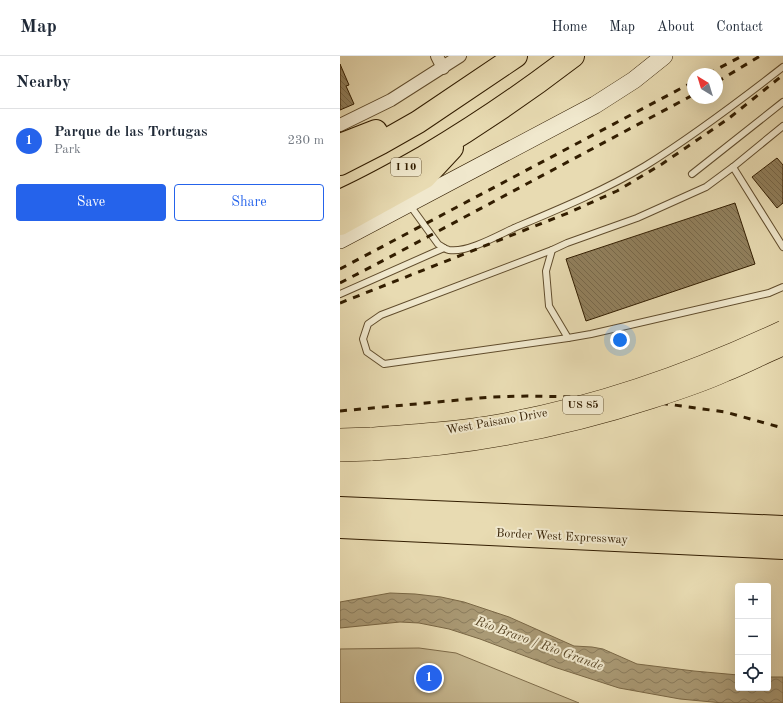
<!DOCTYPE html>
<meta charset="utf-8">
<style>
:root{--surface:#fff;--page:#f6f6f7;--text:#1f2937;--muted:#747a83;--line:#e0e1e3;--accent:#2563eb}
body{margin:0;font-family:"Old Standard TT",serif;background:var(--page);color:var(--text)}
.controls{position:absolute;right:12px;bottom:12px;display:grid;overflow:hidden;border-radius:4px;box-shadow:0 4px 16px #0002}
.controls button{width:36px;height:36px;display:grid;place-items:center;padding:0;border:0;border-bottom:1px solid var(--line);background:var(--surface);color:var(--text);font:20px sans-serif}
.compass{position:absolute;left:347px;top:12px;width:36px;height:36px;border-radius:50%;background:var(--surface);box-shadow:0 4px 16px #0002;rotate:322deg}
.you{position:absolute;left:280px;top:284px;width:14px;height:14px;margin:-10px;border:3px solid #fff;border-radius:50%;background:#1a73e8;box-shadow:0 0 0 6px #1a73e833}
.badge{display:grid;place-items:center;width:26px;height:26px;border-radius:50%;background:var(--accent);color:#fff;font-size:13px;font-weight:700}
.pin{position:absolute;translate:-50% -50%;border:2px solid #fff;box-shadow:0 1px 4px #0006}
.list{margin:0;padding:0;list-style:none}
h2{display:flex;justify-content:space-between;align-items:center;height:52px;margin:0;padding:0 16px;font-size:17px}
h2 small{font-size:13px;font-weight:400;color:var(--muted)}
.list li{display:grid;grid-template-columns:26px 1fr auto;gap:12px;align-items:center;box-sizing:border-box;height:64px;padding:0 16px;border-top:1px solid var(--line)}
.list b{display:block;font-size:15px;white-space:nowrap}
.list p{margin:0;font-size:13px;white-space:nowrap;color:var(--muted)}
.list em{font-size:13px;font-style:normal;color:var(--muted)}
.actions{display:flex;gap:8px;padding:12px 16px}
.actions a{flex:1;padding:9px 0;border:1px solid var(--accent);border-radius:4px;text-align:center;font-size:14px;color:var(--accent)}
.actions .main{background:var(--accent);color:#fff}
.icon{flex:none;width:22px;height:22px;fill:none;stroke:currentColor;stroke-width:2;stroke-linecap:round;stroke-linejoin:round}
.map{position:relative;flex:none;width:443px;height:647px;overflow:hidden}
header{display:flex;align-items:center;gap:24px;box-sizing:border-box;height:56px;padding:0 20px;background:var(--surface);border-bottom:1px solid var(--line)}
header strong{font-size:19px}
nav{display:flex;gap:22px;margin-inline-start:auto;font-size:14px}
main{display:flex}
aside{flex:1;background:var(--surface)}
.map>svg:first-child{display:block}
.green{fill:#c9bb94;stroke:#7e6c4a}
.water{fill:url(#water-waves);stroke:#7a6846}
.building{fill:url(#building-back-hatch);stroke:#321d00}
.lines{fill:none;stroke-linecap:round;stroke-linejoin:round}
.lane-casing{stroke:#604c2c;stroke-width:8}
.street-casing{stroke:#604c2c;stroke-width:14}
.secondary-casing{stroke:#321d00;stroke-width:18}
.primary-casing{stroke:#321d00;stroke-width:20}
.highway-casing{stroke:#321d00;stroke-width:24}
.lane{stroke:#f0e8cd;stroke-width:6}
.street{stroke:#f0e8cd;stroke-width:12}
.secondary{stroke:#f0e8cd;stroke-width:17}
.primary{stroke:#e8dbb2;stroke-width:19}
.highway{stroke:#e8dbb2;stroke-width:22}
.rail{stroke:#321d00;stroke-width:3;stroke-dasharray:7 7;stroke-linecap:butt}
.primary-bridge-casing{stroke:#321d00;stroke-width:20;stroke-linecap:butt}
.primary-bridge{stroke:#e8dbb2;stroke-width:19}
.labels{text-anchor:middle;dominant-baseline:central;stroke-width:4;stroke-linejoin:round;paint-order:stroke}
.shield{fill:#f0e8cd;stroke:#6b5a3e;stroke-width:1}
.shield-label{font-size:11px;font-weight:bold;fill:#321d00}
.street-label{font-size:12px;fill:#321d00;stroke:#f0e8cd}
.water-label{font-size:13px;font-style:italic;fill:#5c4929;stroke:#f0e8cd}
</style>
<header>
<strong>Map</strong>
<nav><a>Home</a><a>Map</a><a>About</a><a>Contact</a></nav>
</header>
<main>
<aside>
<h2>Nearby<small></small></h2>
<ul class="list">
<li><span class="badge">1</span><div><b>Parque de las Tortugas</b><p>Park</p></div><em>230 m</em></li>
</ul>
<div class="actions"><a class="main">Save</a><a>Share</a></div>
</aside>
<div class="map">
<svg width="443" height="647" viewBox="0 0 443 647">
<defs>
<pattern id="water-waves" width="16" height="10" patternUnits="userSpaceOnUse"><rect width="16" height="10" fill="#aa9a75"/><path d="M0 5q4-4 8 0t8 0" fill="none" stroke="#8b7d5e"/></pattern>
<pattern id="building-back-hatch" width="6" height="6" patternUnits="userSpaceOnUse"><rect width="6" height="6" fill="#91805d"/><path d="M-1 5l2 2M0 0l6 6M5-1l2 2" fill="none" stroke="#77684a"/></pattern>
</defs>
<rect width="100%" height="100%" fill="#e8dbb2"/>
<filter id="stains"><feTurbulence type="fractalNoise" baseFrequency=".005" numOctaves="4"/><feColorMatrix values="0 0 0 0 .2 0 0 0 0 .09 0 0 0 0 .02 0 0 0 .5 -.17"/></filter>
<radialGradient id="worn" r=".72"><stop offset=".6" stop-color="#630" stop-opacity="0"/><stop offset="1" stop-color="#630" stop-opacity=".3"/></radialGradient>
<!-- green -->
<path class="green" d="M79,592L116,597L239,647H0V593Z"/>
<!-- water -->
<path class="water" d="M50,537L75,538L101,541L124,546L169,561L234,590L252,591L263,593L297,608L354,615L398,619V632H428V621H443V647H383L340,643L279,632L214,611L140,583L109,573L79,567L60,566L0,572V546Z"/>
<!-- building -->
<g class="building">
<path d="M0,8L9,29L6,30L14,48L0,54Z"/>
<path d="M437,102L443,109V147L437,152L412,121Z"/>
<path d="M395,147L415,208L246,265L226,203Z"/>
</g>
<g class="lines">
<defs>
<g id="lane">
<path d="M393,111L443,70"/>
<path d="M352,118L443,46"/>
<path d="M69,148L98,188C101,190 104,193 109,194C127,197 157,180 174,172C219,153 263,135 305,110C353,80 398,46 443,11"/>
<path d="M443,191L393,111L366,131L297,162L227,187L212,194L206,215L209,250L228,282L251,278L429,237L443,231"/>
<path d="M212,194L41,259L28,268L23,283L27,296L44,308L228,282"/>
<path d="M0,238L104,192"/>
</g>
<g id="street">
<path d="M97,0L103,12"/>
<path d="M0,69L51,44L120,0"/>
</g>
<path id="secondary" d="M0,184L255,49L294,24L324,0"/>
<g id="primary">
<path d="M0,382L32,381"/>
<path d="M0,396L32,395"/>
</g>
<g id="highway">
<path d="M0,89L36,75"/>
<path d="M0,108L41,87L78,66L176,0"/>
<path d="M0,145C29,132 56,117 84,101C136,70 185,37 233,0"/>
<path d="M0,168L85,121L112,92"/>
<path d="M0,452L443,471"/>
<path d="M0,471L443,492"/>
</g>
</defs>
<!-- lane casing -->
<use href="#lane" class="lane-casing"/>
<!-- street casing -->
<use href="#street" class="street-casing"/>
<!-- secondary casing -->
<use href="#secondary" class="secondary-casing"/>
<!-- primary casing -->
<use href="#primary" class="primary-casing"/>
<!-- highway casing -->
<use href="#highway" class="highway-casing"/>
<!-- lane -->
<use href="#lane" class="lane"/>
<!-- street -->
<use href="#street" class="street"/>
<!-- secondary -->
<use href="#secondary" class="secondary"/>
<!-- primary -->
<use href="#primary" class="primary"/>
<!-- highway -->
<use href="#highway" class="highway"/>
<!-- rail -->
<g class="rail">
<path d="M368,18L402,0"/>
<path d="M377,26L420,0"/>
<path d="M0,213L353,26"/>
<path d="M0,227L48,202L353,39"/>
<path d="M0,247L228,157L277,135L322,108L388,63L443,19"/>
<path d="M0,355L151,341L187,340L283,342L385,356L443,372"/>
</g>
<defs>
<g id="primary-bridge">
<path d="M32,381C76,378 121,375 164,367C261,349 354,316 443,274"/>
<path d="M32,395C128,390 219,373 311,343C336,335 361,327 385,316C405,308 424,298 443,290"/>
</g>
</defs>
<!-- primary-bridge casing -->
<use href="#primary-bridge" class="primary-bridge-casing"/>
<!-- primary-bridge -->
<use href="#primary-bridge" class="primary-bridge"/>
</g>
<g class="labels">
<!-- shield labels -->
<g class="shield">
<rect x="51" y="102" width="30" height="18" rx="3"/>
<rect x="223" y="340" width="40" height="18" rx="3"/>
</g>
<g class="shield-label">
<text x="66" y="111">I 10</text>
<text x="243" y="349">US 85</text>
</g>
<!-- street labels -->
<g class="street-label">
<text transform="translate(157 366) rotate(-10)">West Paisano Drive</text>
<text transform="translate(222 481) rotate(3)">Border West Expressway</text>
</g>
<!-- water labels -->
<g class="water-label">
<text transform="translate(199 588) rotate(20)">Río Bravo / Rio Grande</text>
</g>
</g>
<rect width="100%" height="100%" filter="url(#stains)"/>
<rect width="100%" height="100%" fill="url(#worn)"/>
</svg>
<div class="controls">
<button>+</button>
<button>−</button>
<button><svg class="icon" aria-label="locate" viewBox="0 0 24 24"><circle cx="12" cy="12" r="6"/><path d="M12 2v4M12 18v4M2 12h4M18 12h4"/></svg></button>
</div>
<svg class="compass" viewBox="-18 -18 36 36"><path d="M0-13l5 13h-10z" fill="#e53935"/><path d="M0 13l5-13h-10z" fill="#747a83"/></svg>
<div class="you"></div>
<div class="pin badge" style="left:89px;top:622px">1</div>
</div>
</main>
